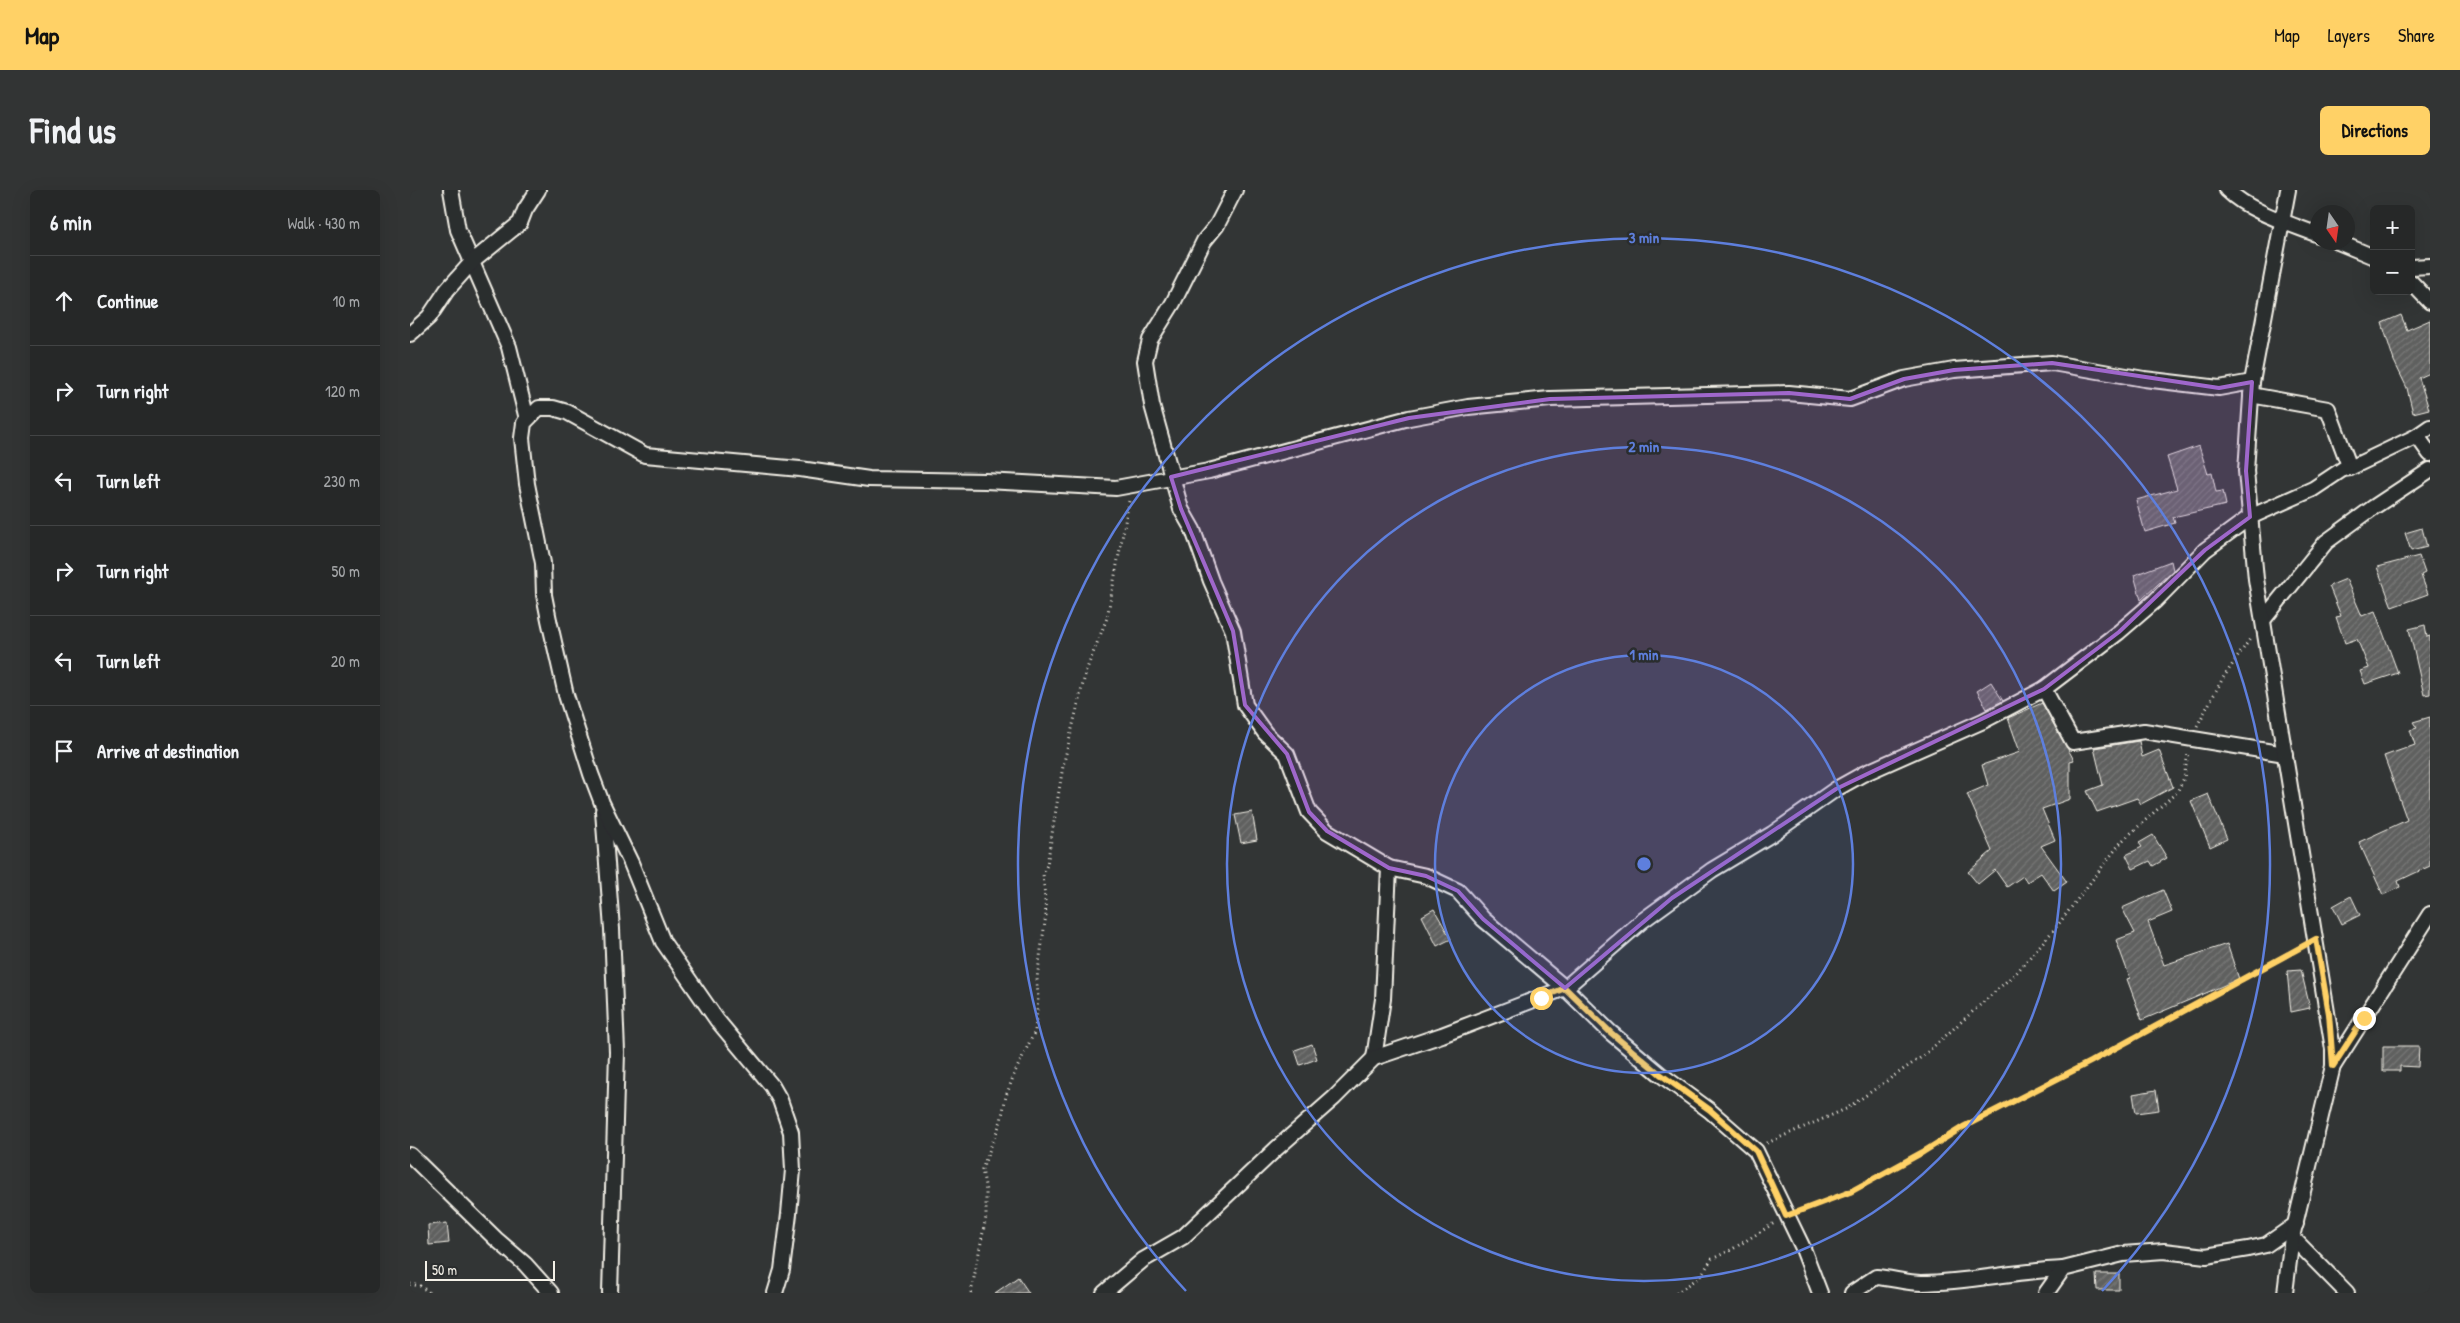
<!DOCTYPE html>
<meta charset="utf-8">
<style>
:root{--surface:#262828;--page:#323434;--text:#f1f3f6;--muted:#a4a6a8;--line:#424445;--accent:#ffd166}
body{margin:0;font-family:"Patrick Hand",sans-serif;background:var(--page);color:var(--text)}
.controls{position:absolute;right:15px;top:15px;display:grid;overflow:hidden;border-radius:8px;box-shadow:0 5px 20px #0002}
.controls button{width:45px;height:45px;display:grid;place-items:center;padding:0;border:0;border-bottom:1px solid var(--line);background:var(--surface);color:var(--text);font:25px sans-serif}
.compass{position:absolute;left:1900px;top:15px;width:45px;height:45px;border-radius:50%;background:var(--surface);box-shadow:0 5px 20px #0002;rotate:167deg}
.scale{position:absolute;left:15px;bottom:12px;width:130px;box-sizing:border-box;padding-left:5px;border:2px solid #f4f1e8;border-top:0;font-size:14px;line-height:18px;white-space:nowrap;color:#f4f1e8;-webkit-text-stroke:4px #2a2d2e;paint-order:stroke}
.stop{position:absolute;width:15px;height:15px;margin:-11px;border:4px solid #ffd166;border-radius:50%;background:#fff}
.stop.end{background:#ffd166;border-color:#fff;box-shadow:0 1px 5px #0008}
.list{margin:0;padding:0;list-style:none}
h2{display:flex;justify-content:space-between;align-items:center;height:65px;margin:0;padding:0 20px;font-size:21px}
h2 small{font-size:16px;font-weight:400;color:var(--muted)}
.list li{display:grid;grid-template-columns:32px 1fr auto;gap:15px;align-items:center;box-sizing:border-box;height:90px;padding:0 20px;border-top:1px solid var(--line)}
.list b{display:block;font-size:19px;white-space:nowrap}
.list em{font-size:16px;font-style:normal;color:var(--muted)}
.icon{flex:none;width:28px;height:28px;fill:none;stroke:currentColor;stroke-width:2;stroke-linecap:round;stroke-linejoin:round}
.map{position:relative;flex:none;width:2020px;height:1103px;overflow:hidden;border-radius:8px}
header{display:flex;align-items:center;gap:30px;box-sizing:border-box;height:70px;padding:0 25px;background:var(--accent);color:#111}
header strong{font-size:24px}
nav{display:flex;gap:28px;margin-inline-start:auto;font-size:18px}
.intro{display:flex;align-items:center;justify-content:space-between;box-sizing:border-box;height:120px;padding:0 30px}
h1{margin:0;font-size:35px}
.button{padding:12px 22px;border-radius:8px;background:var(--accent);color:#111;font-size:18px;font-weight:700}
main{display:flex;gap:30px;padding:0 30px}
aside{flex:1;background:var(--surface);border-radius:8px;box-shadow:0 5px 20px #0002}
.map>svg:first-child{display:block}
.building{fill:url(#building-hatch);stroke:#f4f1e8}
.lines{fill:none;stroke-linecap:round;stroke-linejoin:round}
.street-casing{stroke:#f4f1e8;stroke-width:18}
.path{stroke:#f4f1e8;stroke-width:3;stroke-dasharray:1 4;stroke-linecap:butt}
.street{stroke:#2a2d2e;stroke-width:14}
.route{stroke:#ffd166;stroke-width:6}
.marked{fill:#9f67cb;fill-opacity:0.2;stroke:#9f67cb;stroke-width:4;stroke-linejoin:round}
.ring{fill:none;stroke:#5e7fdd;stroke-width:2.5}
.centre{fill:#5e7fdd;stroke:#2a2d2e;stroke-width:2.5}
.ring-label{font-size:15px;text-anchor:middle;font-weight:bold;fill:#5e7fdd;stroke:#2a2d2e;stroke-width:5;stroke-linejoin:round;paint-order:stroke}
</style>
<header>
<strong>Map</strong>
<nav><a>Map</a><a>Layers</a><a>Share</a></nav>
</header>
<div class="intro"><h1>Find us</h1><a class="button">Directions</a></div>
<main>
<aside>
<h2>6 min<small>Walk · 430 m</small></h2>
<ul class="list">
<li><svg class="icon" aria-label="ahead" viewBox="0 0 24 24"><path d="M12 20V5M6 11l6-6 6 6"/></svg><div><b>Continue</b></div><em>10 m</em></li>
<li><svg class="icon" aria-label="right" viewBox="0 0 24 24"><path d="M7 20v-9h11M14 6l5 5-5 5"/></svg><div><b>Turn right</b></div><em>120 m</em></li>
<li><svg class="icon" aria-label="left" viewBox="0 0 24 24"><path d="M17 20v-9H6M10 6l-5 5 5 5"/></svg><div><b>Turn left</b></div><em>230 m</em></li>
<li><svg class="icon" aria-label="right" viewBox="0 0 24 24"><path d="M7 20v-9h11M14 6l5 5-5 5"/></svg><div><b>Turn right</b></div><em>50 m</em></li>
<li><svg class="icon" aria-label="left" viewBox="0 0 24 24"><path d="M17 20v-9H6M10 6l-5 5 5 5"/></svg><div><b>Turn left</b></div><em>20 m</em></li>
<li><svg class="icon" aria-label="arrive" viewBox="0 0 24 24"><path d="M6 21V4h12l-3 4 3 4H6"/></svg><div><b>Arrive at destination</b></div></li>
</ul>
</aside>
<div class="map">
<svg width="2020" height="1103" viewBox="0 0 2020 1103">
<defs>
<pattern id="building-hatch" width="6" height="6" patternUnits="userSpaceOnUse" patternTransform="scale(1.25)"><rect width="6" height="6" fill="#5f605f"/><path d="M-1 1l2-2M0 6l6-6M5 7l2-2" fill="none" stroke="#777776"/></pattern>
</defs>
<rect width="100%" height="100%" fill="#323535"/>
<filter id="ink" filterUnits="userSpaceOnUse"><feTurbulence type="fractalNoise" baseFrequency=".02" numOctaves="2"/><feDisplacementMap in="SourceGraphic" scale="10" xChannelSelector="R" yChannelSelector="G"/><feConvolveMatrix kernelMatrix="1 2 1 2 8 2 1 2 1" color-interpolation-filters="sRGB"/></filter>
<g filter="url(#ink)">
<!-- building -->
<g class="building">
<path d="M1991,125L1997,140L2020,130V183L2009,188L2019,219L2003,223L1997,198L1984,171L1972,133Z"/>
<path d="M1789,256L1798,284L1802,283L1806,302L1813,301L1816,315L1763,327L1765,333L1735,342L1726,310L1767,299L1757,267Z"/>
<path d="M2012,338L2017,357L2001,361L1995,343Z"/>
<path d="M2009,366L2015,383L2011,385L2018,404L1982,417L1967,377Z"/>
<path d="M1761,371L1763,380L1731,410L1724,385Z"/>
<path d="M1936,389L1952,426L1965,421L1988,483L1955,494L1950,481L1959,478L1947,449L1935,453L1926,427L1931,426L1919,396Z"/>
<path d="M2015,435L2017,447L2020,446V504L2014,505L1999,439Z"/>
<path d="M1581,492L1593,511L1577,519L1567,501Z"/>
<path d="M1632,513L1664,570L1660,571V609L1632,619L1645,650L1631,656L1657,692L1644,701L1631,683L1617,692L1613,686L1597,697L1585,680L1568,694L1558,682L1582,661L1557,604L1578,595L1572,575L1610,562L1598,528Z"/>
<path d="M2020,527V676L1988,691L1990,697L1973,705L1949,652L1997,630L1974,566L2005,555L2000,540L2007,538L2003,532Z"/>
<path d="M1729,551L1732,567L1749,560L1763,597L1731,614L1727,608L1687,622L1677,601L1693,595L1684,558Z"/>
<path d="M1798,604L1817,649L1800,657L1781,611Z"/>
<path d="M842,622L847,650L831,653L825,625Z"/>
<path d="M1743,645L1757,668L1743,676L1740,671L1723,679L1716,665L1732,657L1729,653Z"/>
<path d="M1753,700L1762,722L1738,732L1754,775L1817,754L1829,789L1732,830L1717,789L1720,788L1706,750L1725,743L1712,718Z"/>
<path d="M1941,706L1950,725L1932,734L1923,716Z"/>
<path d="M1024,719L1041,749L1027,756L1012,726Z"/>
<path d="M1891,780L1900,818L1881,822L1877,781Z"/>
<path d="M902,854L907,869L890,875L885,860Z"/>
<path d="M1973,856H2009L2008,877L1990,876V881H1973Z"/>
<path d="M1746,900L1749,920L1726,923L1723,904Z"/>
<path d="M37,1033L39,1053L19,1055L18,1035Z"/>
<path d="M1686,1084H1709V1100H1687Z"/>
<path d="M608,1087L619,1103H585Z"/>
</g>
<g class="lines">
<defs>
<g id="street">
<path d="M41,0L48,40L99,157L117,229"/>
<path d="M825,0L807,35L794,51L763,113L740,150L735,171L742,215L771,319L783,340L801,391L823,441L835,515L855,543L877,564L899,622L917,641L979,678L1016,686L1048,701L1073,729L1155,798L1200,842L1250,884L1299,920L1346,961L1392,1056L1410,1103"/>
<path d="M1817,0C1840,22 1878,33 1908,45"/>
<path d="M1928,52L1964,67"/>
<path d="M2001,77L2020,76"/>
<path d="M2001,92L2020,112"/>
<path d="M0,144L19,127L37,100L62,72L110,33L115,20L128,0"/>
<path d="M1841,205L1918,219L1940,278"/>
<path d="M2007,246L2020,264"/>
<path d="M1853,430L1916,352L1964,317L2020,280"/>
<path d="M1634,499L1663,552L1734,541L1875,564"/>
<path d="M193,621L202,739L207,862L200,1103"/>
<path d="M964,868L973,809L979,678"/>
<path d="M1924,875L2020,724"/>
<path d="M0,965L86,1049L115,1074L141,1103"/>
<path d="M1882,1047L1937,1103"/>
<path d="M365,1103L372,1080L379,1024L383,980L381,942L370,910L362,896L307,830L253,752L221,673L192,613L181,584L156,505L139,430L134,405L133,373L117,294L112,248L114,233L129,218H143L157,222L235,265L390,279L459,289L575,291L706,298L799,281L999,228L1058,217L1140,209L1379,203L1440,209L1494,189L1544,180L1642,173L1734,189L1809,198L1842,192"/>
<path d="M694,1103L733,1070L773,1047L866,959L924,908L964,868L1032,845L1155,798L1232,731L1302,680L1362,644L1426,599L1453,584L1573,531L1634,499L1709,442L1745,411L1795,360L1840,327L1903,299L1933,279L1940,278L2007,246L2020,237"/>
<path d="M1442,1103L1466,1087C1481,1088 1497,1093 1512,1093C1560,1092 1606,1081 1653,1079"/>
<path d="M1636,1103L1653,1079L1713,1064L1754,1061L1796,1066L1838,1059L1856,1055L1886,1034"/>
<path d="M1875,1103L1882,1047L1923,876V859L1846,389L1836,281L1842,192L1878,0"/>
</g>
</defs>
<!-- street casing -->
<use href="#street" class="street-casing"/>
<!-- path -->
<g class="path">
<path d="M1787,536L1813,488L1840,449"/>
<path d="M1357,953L1436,919L1513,866L1607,782L1647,736L1712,651L1767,602L1774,588L1778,563"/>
<path d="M1390,1021L1440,1002L1513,962L1553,937L1680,872L1892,757"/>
<path d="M0,1094L10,1096L20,1103"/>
<path d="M561,1103L576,1027V1001L572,979L591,931L596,906L605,882L625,841L628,809L627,788L636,725L633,683L637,675L653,576L676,481L697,428L719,311"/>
<path d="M1266,1103L1290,1087L1302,1069L1321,1060L1366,1032"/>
</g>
<!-- street -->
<use href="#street" class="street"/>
</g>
</g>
<g class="lines" filter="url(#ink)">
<!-- route -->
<path class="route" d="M1131,808L1155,798L1200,842L1250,884L1300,920L1346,961L1376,1026L1440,1002L1513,962L1553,937L1680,872L1906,749L1919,824L1923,876L1954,828"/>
</g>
<!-- marked area -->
<path class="marked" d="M1642,173L1809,198L1842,192L1836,281L1840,327L1795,360L1709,442L1634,499L1426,599L1262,708L1155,798L1073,729L1048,701L1016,686L979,678L917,641L899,622L877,564L835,515L823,441L771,319L761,287L999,228L1140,209L1379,203L1440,209L1494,189L1544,180Z"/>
<!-- distance rings -->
<circle cx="1234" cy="674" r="209" fill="#5e7fdd" fill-opacity=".12"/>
<g class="ring">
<circle cx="1234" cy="674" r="209"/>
<circle cx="1234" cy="674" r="417"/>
<path d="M776 1101A626 626 0 1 1 1692 1101"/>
</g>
<circle cx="1234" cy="674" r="8" class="centre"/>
<g class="ring-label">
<text x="1234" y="53">3 min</text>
<text x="1234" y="262">2 min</text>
<text x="1234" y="470">1 min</text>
</g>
</svg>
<div class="controls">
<button>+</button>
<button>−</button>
</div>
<svg class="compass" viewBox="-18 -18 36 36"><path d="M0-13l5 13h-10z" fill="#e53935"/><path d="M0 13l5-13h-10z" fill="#a4a6a8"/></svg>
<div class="scale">50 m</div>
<div class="stop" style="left:1131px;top:808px"></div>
<div class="stop end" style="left:1954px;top:828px"></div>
</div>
</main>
